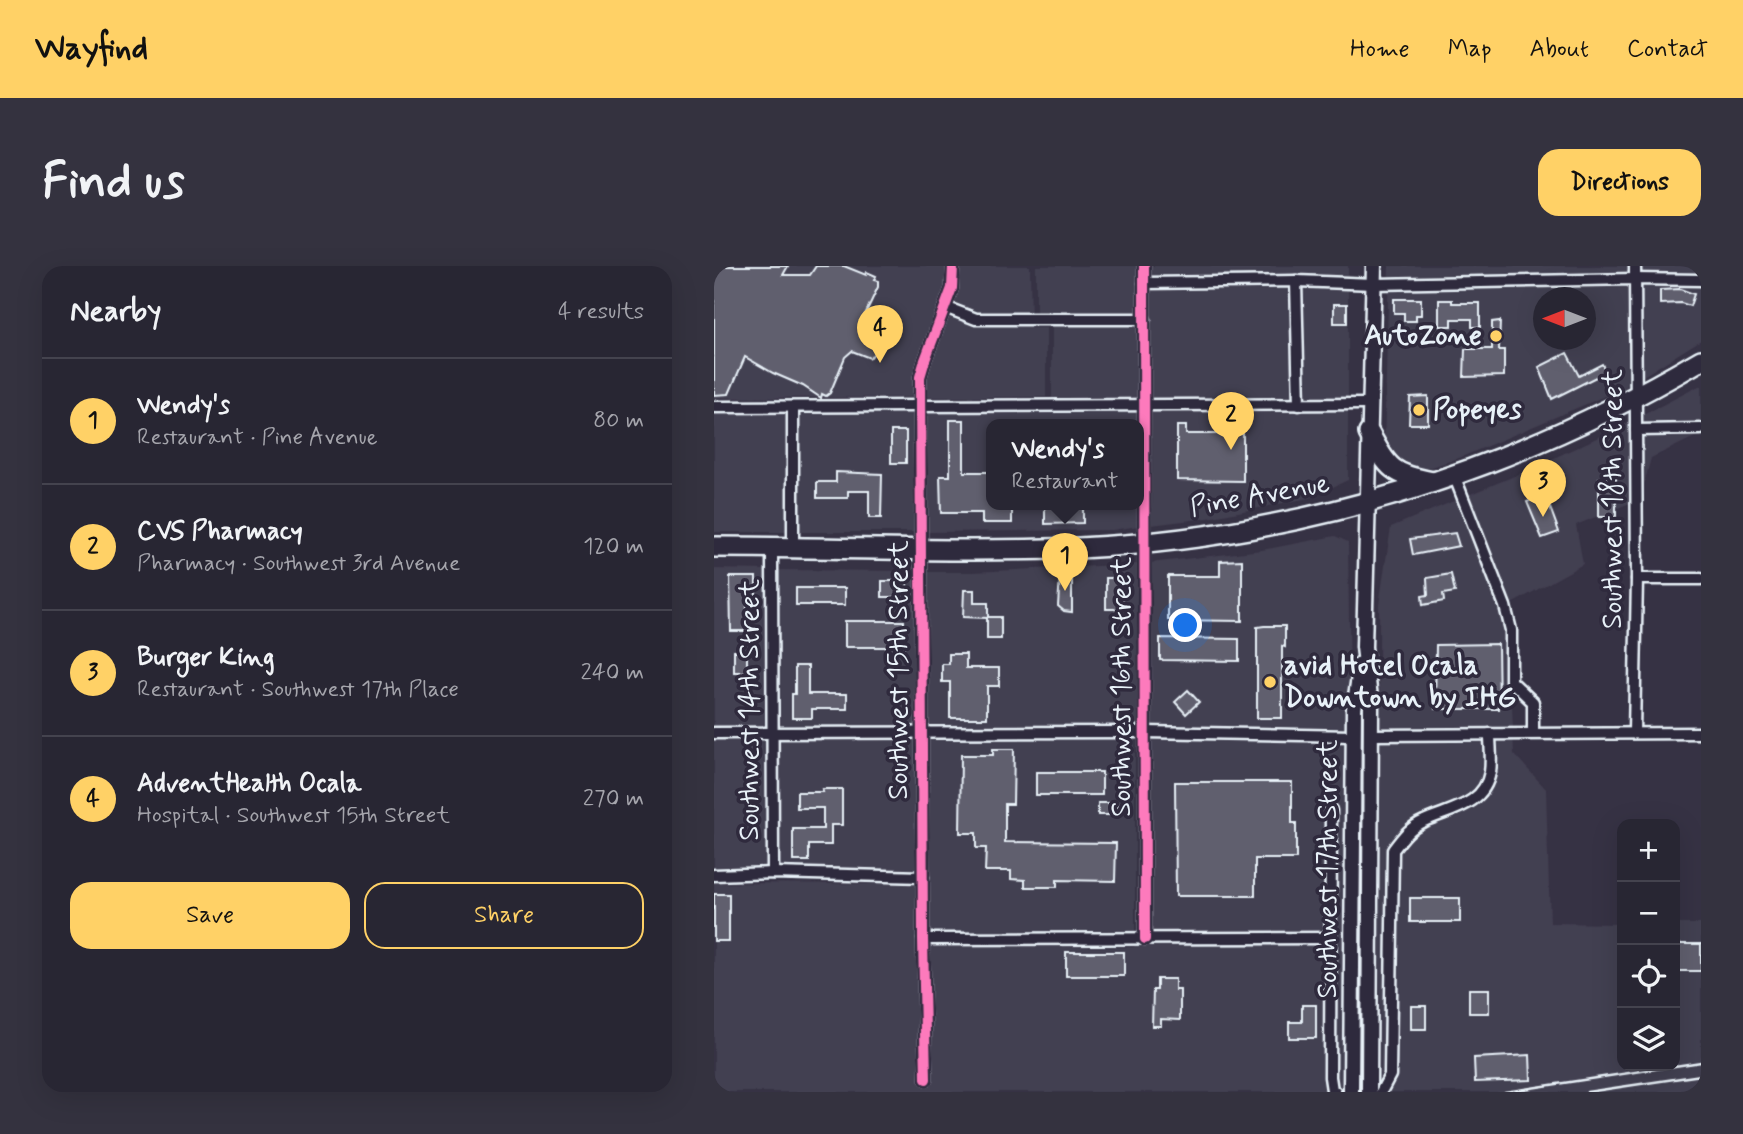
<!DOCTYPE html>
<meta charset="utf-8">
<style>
:root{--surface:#282633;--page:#34323f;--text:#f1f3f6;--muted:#a5a5ac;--line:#44434e;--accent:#ffd166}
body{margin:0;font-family:Mynerve,sans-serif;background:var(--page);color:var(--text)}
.controls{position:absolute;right:21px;bottom:21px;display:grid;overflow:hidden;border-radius:14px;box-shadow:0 7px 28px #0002}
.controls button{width:63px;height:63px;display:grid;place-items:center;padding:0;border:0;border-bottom:2px solid var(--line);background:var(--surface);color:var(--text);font:35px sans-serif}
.compass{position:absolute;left:819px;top:21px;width:63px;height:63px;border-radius:50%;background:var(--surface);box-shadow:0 7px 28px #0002;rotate:270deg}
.you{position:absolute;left:472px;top:360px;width:24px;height:24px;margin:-18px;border:5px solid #fff;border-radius:50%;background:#1a73e8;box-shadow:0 0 0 10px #1a73e833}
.badge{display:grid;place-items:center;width:46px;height:46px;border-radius:50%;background:var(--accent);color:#111;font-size:23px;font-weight:700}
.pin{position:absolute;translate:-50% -58px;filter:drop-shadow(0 2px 4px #0008)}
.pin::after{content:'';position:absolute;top:37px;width:24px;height:21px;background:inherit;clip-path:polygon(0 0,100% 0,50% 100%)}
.popup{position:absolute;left:272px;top:153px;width:158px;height:91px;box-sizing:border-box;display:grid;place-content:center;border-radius:14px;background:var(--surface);filter:drop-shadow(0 2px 5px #0005);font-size:23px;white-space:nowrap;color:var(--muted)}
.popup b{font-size:26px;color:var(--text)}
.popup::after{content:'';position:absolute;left:50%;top:100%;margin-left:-14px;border:14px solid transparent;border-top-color:var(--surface)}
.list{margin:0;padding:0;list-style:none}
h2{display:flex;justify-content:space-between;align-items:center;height:91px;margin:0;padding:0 28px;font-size:30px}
h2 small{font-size:23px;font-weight:400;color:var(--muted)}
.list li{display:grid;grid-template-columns:46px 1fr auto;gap:21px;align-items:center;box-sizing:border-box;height:126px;padding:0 28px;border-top:2px solid var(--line)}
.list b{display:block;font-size:26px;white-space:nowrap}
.list p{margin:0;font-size:23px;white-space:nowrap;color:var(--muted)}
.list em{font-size:23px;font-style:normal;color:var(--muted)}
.actions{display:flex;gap:14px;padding:21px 28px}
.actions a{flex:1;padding:16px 0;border:2px solid var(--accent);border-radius:21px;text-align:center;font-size:24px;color:var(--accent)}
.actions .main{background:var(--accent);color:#111}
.icon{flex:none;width:38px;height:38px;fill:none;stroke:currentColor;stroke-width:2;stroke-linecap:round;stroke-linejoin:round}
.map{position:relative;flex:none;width:987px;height:826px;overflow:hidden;border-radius:21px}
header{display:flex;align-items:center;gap:42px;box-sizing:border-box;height:98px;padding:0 35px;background:var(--accent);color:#111}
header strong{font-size:33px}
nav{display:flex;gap:38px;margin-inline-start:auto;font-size:24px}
.intro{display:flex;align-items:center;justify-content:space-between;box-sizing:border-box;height:168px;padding:0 42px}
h1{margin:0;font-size:49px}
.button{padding:18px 32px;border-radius:21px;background:var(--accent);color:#111;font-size:24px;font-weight:700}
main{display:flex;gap:42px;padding:0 42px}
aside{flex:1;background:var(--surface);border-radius:21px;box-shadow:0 7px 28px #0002}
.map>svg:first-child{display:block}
.built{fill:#433f51;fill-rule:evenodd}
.building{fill:#605e6e;stroke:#e8f1f8;stroke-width:2}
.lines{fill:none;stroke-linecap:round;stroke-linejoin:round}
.street-casing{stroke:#e8f1f8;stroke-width:15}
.secondary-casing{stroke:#e8f1f8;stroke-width:19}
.highway-casing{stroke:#e8f1f8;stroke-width:24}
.street{stroke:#2f2a3d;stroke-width:10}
.secondary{stroke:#2f2a3d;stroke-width:14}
.highway{stroke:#2f2a3d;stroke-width:19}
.rail{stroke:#e8f1f8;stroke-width:2.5}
.cycleway-casing{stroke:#2f2a3d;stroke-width:15}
.cycleway{stroke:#fd7abc;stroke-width:10}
.poi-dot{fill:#ffd166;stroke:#2f2a3d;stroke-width:2.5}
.labels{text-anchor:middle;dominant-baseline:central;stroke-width:7;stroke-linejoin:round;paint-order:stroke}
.poi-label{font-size:28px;font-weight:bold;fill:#e8f1f8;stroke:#2f2a3d;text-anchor:start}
.street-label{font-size:28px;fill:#e8f1f8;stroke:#2f2a3d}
</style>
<header>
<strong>Wayfind</strong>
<nav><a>Home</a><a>Map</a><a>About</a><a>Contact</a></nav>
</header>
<div class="intro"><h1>Find us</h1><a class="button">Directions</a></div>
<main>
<aside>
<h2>Nearby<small>4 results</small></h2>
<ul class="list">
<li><span class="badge">1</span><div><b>Wendy's</b><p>Restaurant · Pine Avenue</p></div><em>80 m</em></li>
<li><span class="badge">2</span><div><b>CVS Pharmacy</b><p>Pharmacy · Southwest 3rd Avenue</p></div><em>120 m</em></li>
<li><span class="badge">3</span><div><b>Burger King</b><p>Restaurant · Southwest 17th Place</p></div><em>240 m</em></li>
<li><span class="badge">4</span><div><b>AdventHealth Ocala</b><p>Hospital · Southwest 15th Street</p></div><em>270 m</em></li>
</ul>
<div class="actions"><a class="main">Save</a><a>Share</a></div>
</aside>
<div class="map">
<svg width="987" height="826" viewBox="0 0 987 826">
<rect width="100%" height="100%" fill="#363244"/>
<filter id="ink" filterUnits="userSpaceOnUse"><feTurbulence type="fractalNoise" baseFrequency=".0143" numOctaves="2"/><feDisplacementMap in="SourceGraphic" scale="14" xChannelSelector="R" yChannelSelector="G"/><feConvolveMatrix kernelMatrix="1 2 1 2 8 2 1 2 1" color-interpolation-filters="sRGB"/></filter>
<g filter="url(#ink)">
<!-- built -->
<g class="built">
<path d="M0,0H316L317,62H332V131L0,132Z"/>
<path d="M322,0H424L425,48H322Z"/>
<path d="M436,0H634V214L595,232L494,252L437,259ZM576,10H587L591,89V144L579,143Z"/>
<path d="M675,0H987V74L910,122L745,192L700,207L691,205L670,182ZM830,32H872V74H830Z"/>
<path d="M334,58H425V260L398,264L213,266V136H332L338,131V62ZM278,159H424V239H278Z"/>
<path d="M987,119V168L937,192L926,233L862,259L869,298L794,340L800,488L832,523L836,657L908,658V800H961V658H987V826H666L665,339L677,261L810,206L904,162Z"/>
<rect x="0" y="138" width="73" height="128"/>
<path d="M85,138L201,139V266H85Z"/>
<path d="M621,270L634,276L636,431L634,464L437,460L436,297L548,284Z"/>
<path d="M425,298V460H214L213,306H258Z"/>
<path d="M0,303L53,304L54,460L0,462Z"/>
<path d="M64,304L201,305L203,460H66Z"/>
<path d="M54,471L53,602L0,604V472Z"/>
<path d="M66,471H203V605L65,602Z"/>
<rect x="215" y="471" width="206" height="197"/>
<path d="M437,471L633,475L631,826H0V617L203,618L206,819L218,818L215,678L420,681L421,678H622V667L437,668Z"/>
</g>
<!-- building -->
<g class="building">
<path d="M0,0H74L69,9H96L102,0H130L152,9L153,6L162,10L160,14L164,15V21L147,57V63L165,72L160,87L156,92L138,85L131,91L116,127L112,130L108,128L107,132L89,120L59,107L31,91L15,128L0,129Z"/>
<path d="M966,23L980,28L976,40L967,37L946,38V24Z"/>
<path d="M680,33H707V49H702V55H690V47H680Z"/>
<path d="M725,34H738V37H766V61H758V53H738V60H725Z"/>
<rect x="620" y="38" width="13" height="19"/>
<path d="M786,55L785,84H790V110L750,111L751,83H778V56Z"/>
<path d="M853,87L865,110L888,98L892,106L838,133L825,101Z"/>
<path d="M714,130V158H695L696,131Z"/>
<path d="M236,154H250V206H277V239H298V257H268V247H227L226,210H236Z"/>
<path d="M463,160H472V168H529V215L463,214Z"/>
<rect x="177" y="165" width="15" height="32"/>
<path d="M122,206L168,208L167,252H155V225H134V232H103V216H122Z"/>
<rect x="885" y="212" width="17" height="39"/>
<path d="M831,228L845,266L828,272L813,236Z"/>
<path d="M331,239H369V257L331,258Z"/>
<path d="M741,267L745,280L699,289L696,273Z"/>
<path d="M528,294V355L454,354V310H506V295Z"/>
<path d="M737,308L741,326L729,328L730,335L709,339L708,330L714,329L713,312Z"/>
<path d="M346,309L358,311V346L350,345L344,340Z"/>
<path d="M16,311H42V330H33V365H17Z"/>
<rect x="392" y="312" width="17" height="31"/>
<rect x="168" y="315" width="25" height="16"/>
<rect x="82" y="322" width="49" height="17"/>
<path d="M250,324H260V337H274V351H287V373H273V352L249,351Z"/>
<rect x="131" y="355" width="59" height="26"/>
<path d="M550,360H571V381L568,380V452H543V361Z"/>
<path d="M446,372L525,373V395L446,394Z"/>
<path d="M784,378L785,443H721L722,379Z"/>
<rect x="20" y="385" width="13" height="21"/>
<path d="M235,388H252V402H285V420H273V452H236V416H228V398H235Z"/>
<path d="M81,400H94V428H133V443H98V452H78V428H81Z"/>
<path d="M474,424L485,436L472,448L461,436Z"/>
<path d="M279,483H300L299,538H291V576L402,577L401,615L343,614V621H311V614L297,613V605H271L272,582H262V567H246L247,489H279Z"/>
<rect x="322" y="506" width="66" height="23"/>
<path d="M461,516H578V557H582V593H541V630H462Z"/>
<path d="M108,523H128V559H117V579H95V595H79V563H109V542H83V526H109Z"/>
<rect x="384" y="537" width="20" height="12"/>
<rect x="0" y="628" width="15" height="47"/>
<rect x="696" y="632" width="50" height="24"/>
<rect x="961" y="678" width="26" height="27"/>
<rect x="352" y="686" width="58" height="24"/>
<path d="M443,713H461V724H466V754L447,753V760H438L439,724H443Z"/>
<rect x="755" y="723" width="20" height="24"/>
<path d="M588,739H602V772H575V756H588Z"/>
<rect x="697" y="740" width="15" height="23"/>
<path d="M816,789L817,814L761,816L760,792Z"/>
</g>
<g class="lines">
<defs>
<g id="street">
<path d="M430,0L431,673"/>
<path d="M582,15L585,139"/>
<path d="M430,17L582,15L660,18L921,13L987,14"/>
<path d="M231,41L262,53H431"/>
<path d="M0,141L657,138"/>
<path d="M922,164L987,163"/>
<path d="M740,209L791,340L797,364V415L819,436V467"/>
<path d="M58,282L59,607"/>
<path d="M79,282V141"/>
<path d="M923,313H987"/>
<path d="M920,466L923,313L921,0"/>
<path d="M0,467L431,466L639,470"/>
<path d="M657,469L987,467"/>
<path d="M617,544L616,811L618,824L621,826"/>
<path d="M0,609L59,607L209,611"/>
<path d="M209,673L616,672"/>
<path d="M212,813L209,673L206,111L211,94L238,22L239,0"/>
<path d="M667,826L676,809L679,584C688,572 696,561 710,555C736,543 770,540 776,506C778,494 776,480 776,468"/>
</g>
<g id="secondary">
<path d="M637,826L640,443L647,398"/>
<path d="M655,826L657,440L650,381L660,0"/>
</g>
<g id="highway">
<path d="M655,167C675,204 678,208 719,216"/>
<path d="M0,281C121,281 244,287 365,282C588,271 795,207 987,94"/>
</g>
</defs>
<!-- street casing -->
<use href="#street" class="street-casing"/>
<!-- secondary casing -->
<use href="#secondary" class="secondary-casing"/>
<!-- highway casing -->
<use href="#highway" class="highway-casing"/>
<!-- street -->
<use href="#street" class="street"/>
<!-- secondary -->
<use href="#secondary" class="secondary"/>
<!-- highway -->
<use href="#highway" class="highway"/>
<!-- rail -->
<g class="rail">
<path d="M791,826L987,796"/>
<path d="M873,826L987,809"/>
</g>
<defs>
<g id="cycleway">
<path d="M430,0L431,673"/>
<path d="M212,813L209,673L206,111L211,94L238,22L239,0"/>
</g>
</defs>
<!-- cycleway casing -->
<use href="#cycleway" class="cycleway-casing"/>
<!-- cycleway -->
<use href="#cycleway" class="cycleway"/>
</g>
</g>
<!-- markers -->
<g class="poi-dot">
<circle cx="782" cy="70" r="7"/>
<circle cx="705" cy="144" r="7"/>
<circle cx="556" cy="416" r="7"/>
</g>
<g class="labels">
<!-- poi labels -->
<g class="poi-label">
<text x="768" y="70" text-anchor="end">AutoZone</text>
<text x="719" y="144">Popeyes</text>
<text x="570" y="400">avid Hotel Ocala<tspan x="570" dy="32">Downtown by IHG</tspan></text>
</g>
<!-- street labels -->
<g class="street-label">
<text transform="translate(546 230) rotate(-10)">Pine Avenue</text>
<text transform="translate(899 233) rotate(-90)">Southwest 18th Street</text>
<text transform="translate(185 404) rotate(-90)">Southwest 15th Street</text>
<text transform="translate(408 421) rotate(-90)">Southwest 16th Street</text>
<text transform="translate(36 444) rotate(-90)">Southwest 14th Street</text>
<text transform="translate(614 603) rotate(-90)">Southwest 17th Street</text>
</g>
</g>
</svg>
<div class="controls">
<button>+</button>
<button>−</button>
<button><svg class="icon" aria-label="locate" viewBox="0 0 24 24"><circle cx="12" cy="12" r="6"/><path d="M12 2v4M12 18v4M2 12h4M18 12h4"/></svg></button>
<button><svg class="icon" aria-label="layers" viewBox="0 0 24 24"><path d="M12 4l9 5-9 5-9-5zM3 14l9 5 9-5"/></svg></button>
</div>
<svg class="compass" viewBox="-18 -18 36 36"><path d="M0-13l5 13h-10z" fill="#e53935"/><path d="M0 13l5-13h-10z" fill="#a5a5ac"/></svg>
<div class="you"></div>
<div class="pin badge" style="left:351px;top:325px">1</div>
<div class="popup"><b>Wendy's</b>Restaurant</div>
<div class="pin badge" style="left:517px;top:184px">2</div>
<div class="pin badge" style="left:829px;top:251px">3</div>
<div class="pin badge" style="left:166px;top:97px">4</div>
</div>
</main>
